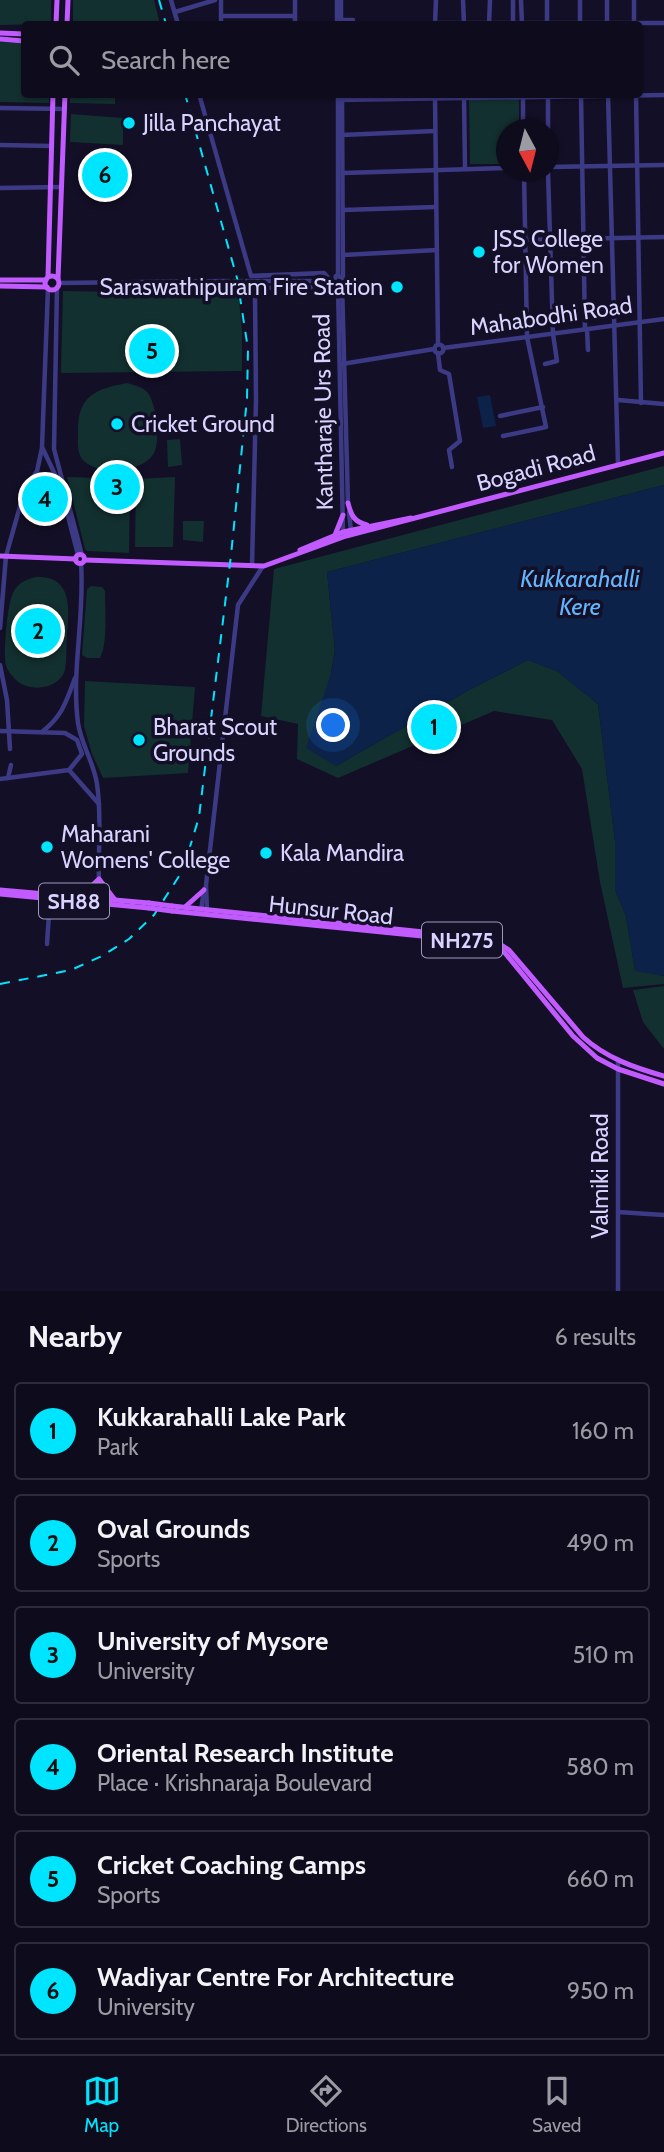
<!DOCTYPE html>
<meta charset="utf-8">
<style>
:root{--surface:#0e0b1c;--page:#171425;--text:#f1f3f6;--muted:#9b9ba3;--line:#2e2b3b;--accent:#00e5ff}
body{margin:0;font-family:Cabin,sans-serif;background:var(--page);color:var(--text)}
.compass{position:absolute;left:496px;top:119px;width:63px;height:63px;border-radius:50%;background:var(--surface);box-shadow:0 2px 5px #0004;rotate:173deg}
.you{position:absolute;left:334px;top:726px;width:24px;height:24px;margin:-18px;border:5px solid #fff;border-radius:50%;background:#1a73e8;box-shadow:0 0 0 10px #1a73e833}
.badge{display:grid;place-items:center;width:46px;height:46px;border-radius:50%;background:var(--accent);color:#111;font-size:23px;font-weight:700}
.pin{position:absolute;translate:-50% -50%;border:4px solid #fff;box-shadow:0 2px 7px #0006}
.list{margin:0;padding:0;list-style:none}
h2{display:flex;justify-content:space-between;align-items:center;height:91px;margin:0;padding:0 28px;font-size:30px}
h2 small{font-size:23px;font-weight:400;color:var(--muted)}
.list li{display:grid;grid-template-columns:46px 1fr auto;gap:21px;align-items:center;box-sizing:border-box;height:98px;margin:0 14px 14px;padding:0 14px;border:2px solid var(--line);border-radius:7px}
.list b{display:block;font-size:26px;white-space:nowrap}
.list p{margin:0;font-size:23px;white-space:nowrap;color:var(--muted)}
.list em{font-size:23px;font-style:normal;color:var(--muted)}
.icon{flex:none;width:38px;height:38px;fill:none;stroke:currentColor;stroke-width:2;stroke-linecap:round;stroke-linejoin:round}
.map{position:relative;flex:none;width:664px;height:1291px;overflow:hidden}
.search{position:absolute;background:var(--surface);box-shadow:0 2px 5px #0004;left:21px;right:21px;top:21px;height:77px;display:flex;align-items:center;gap:18px;box-sizing:border-box;padding:0 24px;border-radius:7px;color:var(--muted);font-size:26px}
.sheet{height:763px;background:var(--surface)}
nav{display:flex;justify-content:space-around;align-items:center;box-sizing:border-box;height:98px;border-top:2px solid var(--line);background:var(--surface);font-size:19px;color:var(--muted)}
nav a{display:grid;justify-items:center;gap:4px}
nav .on{color:var(--accent)}
.map>svg:first-child{display:block}
.green{fill:#12302f}
.water{fill:#0c2248}
.lines{fill:none;stroke-linecap:round;stroke-linejoin:round}
.minor-tunnel{stroke:#312d47;stroke-width:4.5;stroke-dasharray:4.5 2;stroke-linecap:butt}
.minor{stroke:#3d3a85;stroke-width:4.5}
.major{stroke:#c25bff;stroke-width:5}
.rail{stroke:#00e5ff;stroke-width:2;stroke-dasharray:10 9;stroke-linecap:butt}
.major-bridge{stroke:#c25bff;stroke-width:5}
.poi-dot{fill:#00e5ff;stroke:#130f26;stroke-width:2.5}
.labels{text-anchor:middle;dominant-baseline:central;stroke-width:7;stroke-linejoin:round;paint-order:stroke}
.shield{fill:#130f26;stroke:#9e99be;stroke-width:2}
.shield-label{font-size:21px;font-weight:bold;fill:#d9d4ff}
.poi-label{font-size:23px;fill:#d9d4ff;stroke:#130f26;text-anchor:start}
.street-label{font-size:23px;fill:#d9d4ff;stroke:#130f26}
.water-label{font-size:24px;font-style:italic;fill:#62b6ff;stroke:#130f26}
</style>
<div class="map">
<svg width="664" height="1291" viewBox="0 0 664 1291">
<rect width="100%" height="100%" fill="#130f26"/>
<!-- green -->
<g class="green">
<path d="M0,0H51V24L0,25Z"/>
<path d="M73,0H154L160,24H73Z"/>
<path d="M0,42L24,43V94L49,95V103L0,102Z"/>
<path d="M70,95H115V104L70,103Z"/>
<path d="M469,99H519V129L506,130V164H470Z"/>
<path d="M71,114L123,118V145L70,142Z"/>
<path d="M63,291L231,294L239,300L242,331V371L61,373Z"/>
<path d="M127,383C134,385 142,387 147,392C156,401 161,441 154,453C143,473 97,477 82,459C77,452 78,442 78,433C77,396 95,389 127,383Z"/>
<path d="M180,439L182,465L168,467L167,440Z"/>
<path d="M664,466V485L327,572L335,650L331,673L336,766L469,690L528,660L557,671L598,704L615,841V890L626,916L635,970L664,976V984L623,988L600,882L582,769L552,720L494,711L338,778L297,759L298,724L261,716L274,569Z"/>
<path d="M67,477L130,479L129,553L87,551L85,549Z"/>
<path d="M175,477L173,547H135L136,479Z"/>
<path d="M183,521H204L203,542L183,540Z"/>
<path d="M36,577C74,575 69,612 67,637C66,647 67,660 65,670C59,690 28,693 15,679C11,675 8,671 6,666C3,653 7,602 14,591C18,583 27,579 36,577Z"/>
<path d="M91,586L102,587L105,591C105,609 108,644 100,658H87L82,655L87,589Z"/>
<path d="M85,681L195,687L188,773L103,778L92,754L84,726Z"/>
<path d="M664,986V1049L643,1022L633,990Z"/>
</g>
<!-- water -->
<g class="water">
<path d="M490,395L496,426L483,428L477,397Z"/>
<path d="M664,485V976L635,971L626,916L615,890V841L598,704L557,671L528,660L469,690L336,766L306,748L331,673L335,651L327,572Z"/>
</g>
<g class="lines">
<!-- minor-tunnel -->
<path class="minor-tunnel" d="M226,281H247"/>
<!-- minor -->
<g class="minor">
<path d="M171,0L178,24"/>
<path d="M221,0V24"/>
<path d="M295,0V24"/>
<path d="M463,0L464,24"/>
<path d="M521,0L522,24"/>
<path d="M547,0V24"/>
<path d="M607,0V24"/>
<path d="M634,0V24"/>
<path d="M175,12L215,0"/>
<path d="M221,16H295"/>
<path d="M341,20H353"/>
<path d="M435,23H664"/>
<path d="M337,24V0"/>
<path d="M341,24V0"/>
<path d="M435,24L436,0"/>
<path d="M489,24L490,0"/>
<path d="M513,24V0"/>
<path d="M580,24V0"/>
<path d="M199,94L251,276L324,273L331,281L326,287L261,288L255,295L256,400L252,566"/>
<path d="M338,94V275"/>
<path d="M608,94L618,465"/>
<path d="M636,94L641,403"/>
<path d="M523,95V130"/>
<path d="M548,95V130"/>
<path d="M464,96L465,168"/>
<path d="M581,96L585,329"/>
<path d="M435,97L438,344"/>
<path d="M338,100L664,95"/>
<path d="M0,108L65,109"/>
<path d="M342,135L435,131"/>
<path d="M0,145L52,146"/>
<path d="M548,167L664,165"/>
<path d="M343,173L506,168"/>
<path d="M0,188L61,187"/>
<path d="M343,210L436,207"/>
<path d="M526,240L664,237"/>
<path d="M343,255L437,250"/>
<path d="M247,281H330"/>
<path d="M333,282L336,276L342,277"/>
<path d="M59,283L226,281"/>
<path d="M342,284L348,503"/>
<path d="M338,285L343,533"/>
<path d="M340,285L343,280L342,94"/>
<path d="M57,287L54,449L82,555"/>
<path d="M48,288L42,447L60,485L78,555"/>
<path d="M587,329L588,350"/>
<circle cx="439" cy="349" r="4.5"/>
<path d="M443,348L664,319"/>
<path d="M438,353L440,370L449,374L460,441L449,450L452,467"/>
<path d="M342,364L434,349"/>
<path d="M545,364L557,361L553,334L548,172"/>
<path d="M618,400L664,404"/>
<path d="M500,416L543,407"/>
<path d="M503,436L546,427L527,337L524,172"/>
<path d="M20,507L68,510"/>
<path d="M349,512L351,531"/>
<path d="M81,563C85,617 71,671 78,723C81,744 94,763 97,784C103,823 96,863 100,902"/>
<path d="M0,628L6,556L24,492L37,471L42,448"/>
<path d="M0,665L7,700L10,749"/>
<path d="M0,731L65,733L77,740L82,754L69,770L0,779"/>
<path d="M42,732C63,715 66,702 75,678"/>
<path d="M69,770L99,804"/>
<path d="M8,778L11,765"/>
<path d="M201,911L204,889"/>
<path d="M207,912L206,885L238,605L263,566"/>
<path d="M47,944L50,899"/>
<path d="M618,1212L664,1215"/>
<path d="M618,1291V1060"/>
</g>
<!-- major -->
<g class="major">
<path d="M56,24L57,0"/>
<path d="M67,24L68,0"/>
<path d="M0,33L24,34"/>
<path d="M0,39L24,41"/>
<circle cx="52" cy="283" r="7"/>
<path d="M48,277L53,94"/>
<path d="M58,279L65,94"/>
<path d="M0,280H46"/>
<path d="M0,286L47,287"/>
<path d="M348,503C351,515 354,522 367,525"/>
<path d="M335,535L343,515"/>
<path d="M300,550L343,532L411,518"/>
<circle cx="80" cy="559" r="4.5"/>
<path d="M0,556L76,559"/>
<path d="M85,560L264,566L346,536L664,453"/>
<path d="M0,890L149,903"/>
<path d="M0,894L149,908"/>
<path d="M80,897L99,879L115,900"/>
<path d="M172,906L492,939L509,950L583,1037C606,1058 635,1068 664,1076"/>
<path d="M185,907L204,890"/>
<path d="M172,911L482,942L495,946L505,953L573,1036L597,1058L618,1069L664,1084"/>
</g>
<!-- rail -->
<g class="rail">
<path d="M159,0L166,24"/>
<path d="M0,984L71,970L102,956L129,939L154,915L183,870L199,817L231,555L247,399L248,349L237,278L185,94"/>
</g>
<!-- major-bridge -->
<g class="major-bridge">
<path d="M149,903L172,906"/>
<path d="M149,908L172,911"/>
</g>
</g>
<!-- markers -->
<g class="poi-dot">
<circle cx="129" cy="123" r="7"/>
<circle cx="479" cy="252" r="7"/>
<circle cx="397" cy="287" r="7"/>
<circle cx="117" cy="424" r="7"/>
<circle cx="139" cy="740" r="7"/>
<circle cx="47" cy="847" r="7"/>
<circle cx="266" cy="853" r="7"/>
</g>
<g class="labels">
<!-- shield labels -->
<g class="shield">
<rect x="39" y="883.5" width="70" height="35" rx="5"/>
<rect x="422" y="922.5" width="80" height="35" rx="5"/>
</g>
<g class="shield-label">
<text x="74" y="901">SH88</text>
<text x="462" y="940">NH275</text>
</g>
<!-- poi labels -->
<g class="poi-label">
<text x="143" y="123">Jilla Panchayat</text>
<text x="493" y="239">JSS College<tspan x="493" dy="26">for Women</tspan></text>
<text x="383" y="287" text-anchor="end">Saraswathipuram Fire Station</text>
<text x="131" y="424">Cricket Ground</text>
<text x="153" y="727">Bharat Scout<tspan x="153" dy="26">Grounds</tspan></text>
<text x="61" y="834">Maharani<tspan x="61" dy="26">Womens' College</tspan></text>
<text x="280" y="853">Kala Mandira</text>
</g>
<!-- street labels -->
<g class="street-label">
<text transform="translate(551 316) rotate(-8)">Mahabodhi Road</text>
<text transform="translate(323 412) rotate(-91)">Kantharaje Urs Road</text>
<text transform="translate(536 468) rotate(-15)">Bogadi Road</text>
<text transform="translate(331 910) rotate(6)">Hunsur Road</text>
<text transform="translate(600 1176) rotate(-90)">Valmiki Road</text>
</g>
<!-- water labels -->
<g class="water-label">
<text x="580" y="578">Kukkarahalli<tspan x="580" dy="28">Kere</tspan></text>
</g>
</g>
</svg>
<svg class="compass" viewBox="-18 -18 36 36"><path d="M0-13l5 13h-10z" fill="#e53935"/><path d="M0 13l5-13h-10z" fill="#9b9ba3"/></svg>
<div class="you"></div>
<div class="pin badge" style="left:434px;top:727px">1</div>
<div class="pin badge" style="left:38px;top:631px">2</div>
<div class="pin badge" style="left:117px;top:487px">3</div>
<div class="pin badge" style="left:45px;top:499px">4</div>
<div class="pin badge" style="left:152px;top:351px">5</div>
<div class="pin badge" style="left:105px;top:175px">6</div>
<div class="search"><svg class="icon" aria-label="search" viewBox="0 0 24 24"><circle cx="10" cy="10" r="6"/><path d="M15 15l6 6"/></svg>Search here</div>
</div>
<section class="sheet">
<h2>Nearby<small>6 results</small></h2>
<ul class="list">
<li><span class="badge">1</span><div><b>Kukkarahalli Lake Park</b><p>Park</p></div><em>160 m</em></li>
<li><span class="badge">2</span><div><b>Oval Grounds</b><p>Sports</p></div><em>490 m</em></li>
<li><span class="badge">3</span><div><b>University of Mysore</b><p>University</p></div><em>510 m</em></li>
<li><span class="badge">4</span><div><b>Oriental Research Institute</b><p>Place · Krishnaraja Boulevard</p></div><em>580 m</em></li>
<li><span class="badge">5</span><div><b>Cricket Coaching Camps</b><p>Sports</p></div><em>660 m</em></li>
<li><span class="badge">6</span><div><b>Wadiyar Centre For Architecture</b><p>University</p></div><em>950 m</em></li>
</ul>
</section>
<nav>
<a class="on"><svg class="icon" aria-label="map" viewBox="0 0 24 24"><path d="M3 6l6-2 6 2 6-2v14l-6 2-6-2-6 2zM9 4v14M15 6v14"/></svg>Map</a>
<a><svg class="icon" aria-label="directions" viewBox="0 0 24 24"><path d="M12 3l9 9-9 9-9-9zM9 14v-3h6M13 9l2 2-2 2"/></svg>Directions</a>
<a><svg class="icon" aria-label="saved" viewBox="0 0 24 24"><path d="M7 4h10v16l-5-4-5 4z"/></svg>Saved</a>
</nav>
